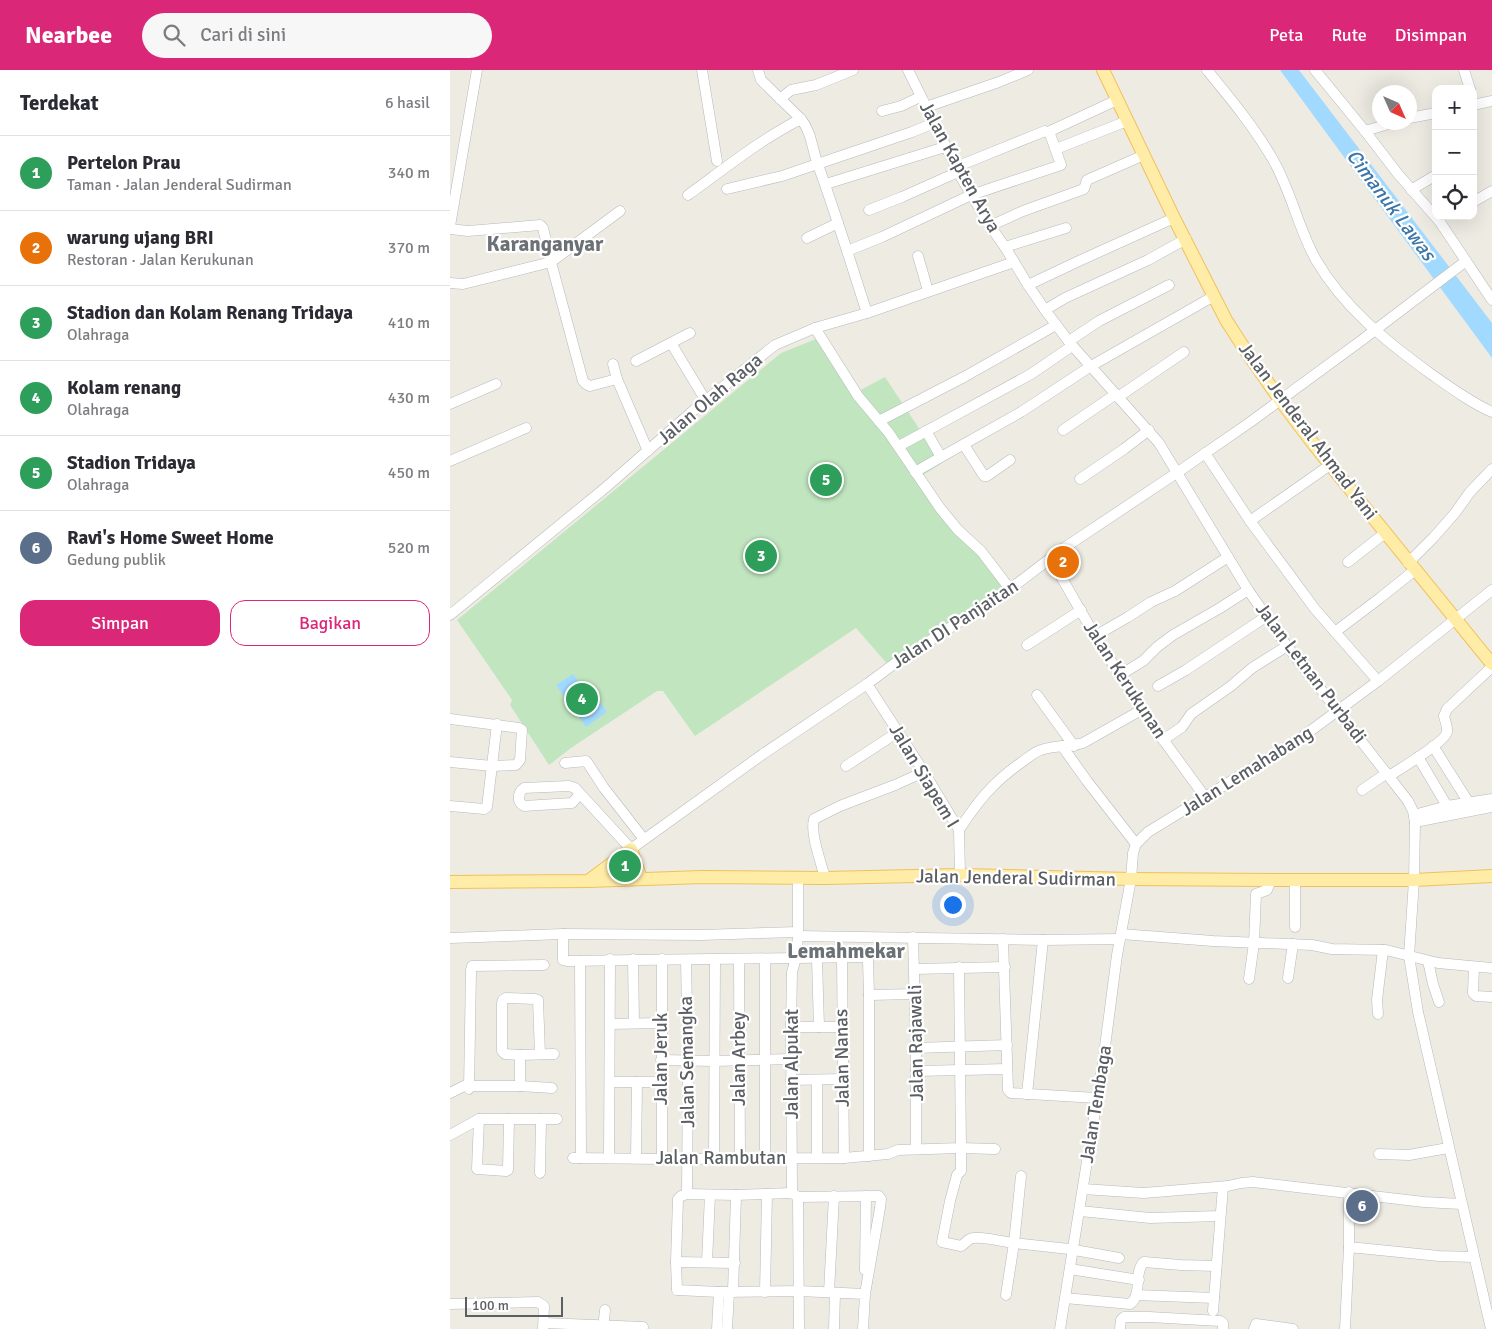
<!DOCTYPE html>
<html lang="id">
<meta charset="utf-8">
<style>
:root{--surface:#fff;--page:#f7f7f7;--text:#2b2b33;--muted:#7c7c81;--line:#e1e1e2;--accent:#db2777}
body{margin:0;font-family:Signika,sans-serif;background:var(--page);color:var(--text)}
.controls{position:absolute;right:15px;top:15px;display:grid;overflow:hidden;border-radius:10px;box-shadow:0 5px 20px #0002}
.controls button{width:45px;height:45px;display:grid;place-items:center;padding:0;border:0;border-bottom:1px solid var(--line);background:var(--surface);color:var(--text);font:25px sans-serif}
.compass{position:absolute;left:922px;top:15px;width:45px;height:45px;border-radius:50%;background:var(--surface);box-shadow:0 5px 20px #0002;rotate:135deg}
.scale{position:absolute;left:15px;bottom:12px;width:98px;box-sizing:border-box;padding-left:5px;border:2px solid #5b5f64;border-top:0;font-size:14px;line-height:18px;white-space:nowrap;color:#5b5f64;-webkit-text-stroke:4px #fff;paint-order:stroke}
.you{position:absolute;left:502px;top:834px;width:18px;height:18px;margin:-12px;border:4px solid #fff;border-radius:50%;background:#1a73e8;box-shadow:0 0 0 8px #1a73e833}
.badge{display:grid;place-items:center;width:32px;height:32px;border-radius:50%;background:var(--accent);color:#fff;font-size:16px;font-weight:700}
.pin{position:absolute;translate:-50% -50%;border:2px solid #fff;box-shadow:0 1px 5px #0006}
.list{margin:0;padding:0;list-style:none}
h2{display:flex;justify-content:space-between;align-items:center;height:65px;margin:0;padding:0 20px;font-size:21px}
h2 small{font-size:16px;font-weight:400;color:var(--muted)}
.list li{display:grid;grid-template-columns:32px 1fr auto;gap:15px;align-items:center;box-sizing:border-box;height:75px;padding:0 20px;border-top:1px solid var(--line)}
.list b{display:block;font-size:19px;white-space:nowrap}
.list p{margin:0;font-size:16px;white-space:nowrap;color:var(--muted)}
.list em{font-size:16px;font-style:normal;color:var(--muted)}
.actions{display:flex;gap:10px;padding:15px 20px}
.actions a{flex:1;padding:11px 0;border:1px solid var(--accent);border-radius:15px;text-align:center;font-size:18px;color:var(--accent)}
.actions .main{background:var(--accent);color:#fff}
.icon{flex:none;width:28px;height:28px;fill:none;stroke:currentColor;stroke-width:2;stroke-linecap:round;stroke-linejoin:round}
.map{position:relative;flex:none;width:1042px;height:1259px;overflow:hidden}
header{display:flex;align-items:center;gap:30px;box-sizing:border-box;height:70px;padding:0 25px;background:var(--accent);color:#fff}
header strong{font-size:24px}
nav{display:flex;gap:28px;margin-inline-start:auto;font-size:18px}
.search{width:350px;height:45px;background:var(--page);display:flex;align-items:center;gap:12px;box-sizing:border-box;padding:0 18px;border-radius:28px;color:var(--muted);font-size:19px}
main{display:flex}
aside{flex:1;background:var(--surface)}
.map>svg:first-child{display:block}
.green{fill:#c1e6bf}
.water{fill:#a2daff}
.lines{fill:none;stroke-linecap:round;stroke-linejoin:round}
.minor-casing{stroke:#b6b9bd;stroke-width:11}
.major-casing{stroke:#f1c159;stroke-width:14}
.minor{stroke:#fff;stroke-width:10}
.major{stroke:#ffeda7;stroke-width:12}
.labels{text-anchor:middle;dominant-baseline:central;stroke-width:4.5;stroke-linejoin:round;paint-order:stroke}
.street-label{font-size:19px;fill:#5b5f64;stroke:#fff}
.water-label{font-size:20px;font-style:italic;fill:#3c75a8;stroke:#fff}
.quarter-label{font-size:21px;font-weight:bold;fill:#6c7176;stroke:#fff}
</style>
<header>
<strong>Nearbee</strong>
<div class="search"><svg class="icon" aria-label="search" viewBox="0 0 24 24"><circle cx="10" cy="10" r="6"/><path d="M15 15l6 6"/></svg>Cari di sini</div>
<nav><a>Peta</a><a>Rute</a><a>Disimpan</a></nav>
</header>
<main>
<aside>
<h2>Terdekat<small>6 hasil</small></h2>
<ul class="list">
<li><span class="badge" style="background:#2e9e5b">1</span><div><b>Pertelon Prau</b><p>Taman · Jalan Jenderal Sudirman</p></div><em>340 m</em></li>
<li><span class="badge" style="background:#e8710a">2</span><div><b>warung ujang BRI</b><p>Restoran · Jalan Kerukunan</p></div><em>370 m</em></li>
<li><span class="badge" style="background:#2e9e5b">3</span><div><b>Stadion dan Kolam Renang Tridaya</b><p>Olahraga</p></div><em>410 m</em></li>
<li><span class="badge" style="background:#2e9e5b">4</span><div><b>Kolam renang</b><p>Olahraga</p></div><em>430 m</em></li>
<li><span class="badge" style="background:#2e9e5b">5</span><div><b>Stadion Tridaya</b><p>Olahraga</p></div><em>450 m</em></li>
<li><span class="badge" style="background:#5c6f8a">6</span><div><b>Ravi's Home Sweet Home</b><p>Gedung publik</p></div><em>520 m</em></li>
</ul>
<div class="actions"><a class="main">Simpan</a><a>Bagikan</a></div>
</aside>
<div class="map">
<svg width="1042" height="1259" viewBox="0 0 1042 1259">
<rect width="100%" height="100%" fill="#eeebe3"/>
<!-- green -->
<g class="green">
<path d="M371,267L407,322L435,307L492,393L470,407L503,452L561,513L440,597L406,558L245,666L213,621H207L121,678L99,695L60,635L62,630L7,550L331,283Z"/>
<path d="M176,789L181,790L185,802L181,804L160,805L159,803Z"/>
</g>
<!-- water -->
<g class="water">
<path d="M830,0H849L1042,253V288Z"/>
<path d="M123,604L132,616L137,613L157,642L136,657L106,615Z"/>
</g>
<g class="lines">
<defs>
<g id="minor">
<path d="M252,0L267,91"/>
<path d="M308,0L311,10L351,49"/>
<path d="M458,0L512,109L540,156L555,177L578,215L595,240L620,273L709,373L798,520L837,576L958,731L963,741L965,752L964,810L959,886L968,942L1041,1259"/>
<path d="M757,0C780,28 804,57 822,88C841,120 848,158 866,190C894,238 937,272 981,304C1001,318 1020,332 1042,342"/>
<path d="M865,0L915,61L948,104L990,152L1042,230"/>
<path d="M1014,0L1020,19"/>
<path d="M330,29L341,20L366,15L403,0"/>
<path d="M1023,35L1042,31"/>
<path d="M476,37L549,12L578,0"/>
<path d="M432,41L451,36L470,27"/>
<path d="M959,48L986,43"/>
<path d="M915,61L945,52"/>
<path d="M598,62L667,30"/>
<path d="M606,79L677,51"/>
<path d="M376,114L495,77"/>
<path d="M277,119L332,106L462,62L484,53"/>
<path d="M961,120L986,105"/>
<path d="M238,125C274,99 311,69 351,49C362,63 362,79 368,95C386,144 401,194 417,243"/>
<path d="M1023,132L1042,121"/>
<path d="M419,140L452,127L508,102"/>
<path d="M0,156L27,0"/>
<path d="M540,156L573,141L634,119L637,110L694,85"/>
<path d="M0,159L18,161L90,155L93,158L101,192L13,214L0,213"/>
<path d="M357,168L388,153"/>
<path d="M555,177L616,158"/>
<path d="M397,181L432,167L521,125L611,95L600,64L595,61L506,97"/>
<path d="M468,186L478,221"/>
<path d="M578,215L631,190L724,148"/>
<path d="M595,240L615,228L698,190L736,169"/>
<path d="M365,258L408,326L439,363L490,438L508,460L531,481L560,519"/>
<path d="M619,271L649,251L719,215"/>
<path d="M221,273L256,331"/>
<path d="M186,291L240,263"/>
<path d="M163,294L167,309L198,381"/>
<path d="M167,309L140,316L136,314L133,311L101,192L170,141"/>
<path d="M668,327L734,282"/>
<path d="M0,334L46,314"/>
<path d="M429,351L514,307L606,255"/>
<path d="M613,360L666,324"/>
<path d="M476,361L491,387L571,342L641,296L764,226"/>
<path d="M514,375L534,406H537L560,390"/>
<path d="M449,376L581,304L622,276"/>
<path d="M755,383L800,451L865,539L928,611"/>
<path d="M0,391L76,358"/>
<path d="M465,402L491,387"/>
<path d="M630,409L674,379L699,360"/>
<path d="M800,451L880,395"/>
<path d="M601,489L645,566L701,653L755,727"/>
<path d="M898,492L935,463"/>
<path d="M958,493L984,467L1005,443L1020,422L1042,399"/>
<path d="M0,545L155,418L244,340L325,275L365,258L417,243L564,192"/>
<path d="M885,562L930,528L965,500"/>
<path d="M645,566L678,547L701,532L725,521L778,487"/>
<path d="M577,575L631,540"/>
<path d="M670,605L693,591L707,577L723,565L770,538L798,520"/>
<path d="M417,614L474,702L509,760L510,805"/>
<path d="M708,616L736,600L817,546"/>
<path d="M587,625L624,676"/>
<path d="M0,649L69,658L72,660L70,690L66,695L42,696L0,692"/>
<path d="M713,670L732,657L741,644L781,616L802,598L837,576"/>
<path d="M612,676L637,711L686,774"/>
<path d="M983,676L1019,733"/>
<path d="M968,687L997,736"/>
<path d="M115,693L136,691L137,692L154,718L193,768"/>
<path d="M396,696L448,662"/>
<path d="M939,706C950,699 995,672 997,662C998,657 995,651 994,646L997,639L1042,597"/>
<path d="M912,720L937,703"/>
<path d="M130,724L122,733L74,736C67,732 67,723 74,718L119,716L125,718L181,779L313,684L417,614L444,594L560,519L614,478L728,402L799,353L912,270L1016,191"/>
<path d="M0,736L34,739L37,737L47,654"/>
<path d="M964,745L997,736L1042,729"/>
<path d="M965,752L1042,737"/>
<path d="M509,760C528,731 543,712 572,692C578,688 584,682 591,680C605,675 619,677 633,673L693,639"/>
<path d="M375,808C371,792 360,764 364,749L390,736L445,715L474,702"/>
<path d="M845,857V809"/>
<path d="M348,862L251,865L113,864V890L117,891L415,887L418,890L419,925V1086"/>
<path d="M671,864L763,871L862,875L882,879L936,880L988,893L1042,898"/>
<path d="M348,866L593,870L670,869"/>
<path d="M463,867L466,978V1078"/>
<path d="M0,868L113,864"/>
<path d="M553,869L558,1020L561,1023L647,1028"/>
<path d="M392,887L394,1088"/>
<path d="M183,889L184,953"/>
<path d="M289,889L290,1089"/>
<path d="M367,889L369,957"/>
<path d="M236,890L238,990L237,1124"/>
<path d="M130,891L131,1088"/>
<path d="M978,891L983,914L989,932"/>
<path d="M1024,897L1023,923L1026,926L1042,927"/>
<path d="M465,899L555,897"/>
<path d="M838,908L843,874"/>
<path d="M799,909L804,873L806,824L817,820L821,810"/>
<path d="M419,925L465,924"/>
<path d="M928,944L927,930L933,880"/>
<path d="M160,954L211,953"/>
<path d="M341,957H392"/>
<path d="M466,978L557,975"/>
<path d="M70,985L55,984L52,981V933L53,930L56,928L85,929L88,930L90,984"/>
<path d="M211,990L264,991L341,989"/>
<path d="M466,1001L557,999"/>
<path d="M341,1010L393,1009"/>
<path d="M161,1012H211"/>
<path d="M70,1016L102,1018"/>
<path d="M19,1019L21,900L22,896L94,895"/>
<path d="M0,1023L18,1014L24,1016H70V985L104,984"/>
<path d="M577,1024L593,870"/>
<path d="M29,1049L27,1099L56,1101L58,1100L59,1049"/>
<path d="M91,1049H107"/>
<path d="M0,1065L29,1049H91L90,1103"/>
<path d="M545,1079L511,1078V1101L507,1105L500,1131L492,1172L511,1176C515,1174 516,1171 520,1169C527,1165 554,1172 564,1173L571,1106"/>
<path d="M929,1084L959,1085L998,1078"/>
<path d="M367,1087V1010"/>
<path d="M123,1088L212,1089L394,1088L438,1084L448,1080L511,1078L509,897"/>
<path d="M159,1088L160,889"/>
<path d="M186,1088L187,1012"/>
<path d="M315,1088V889"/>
<path d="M212,1089V889"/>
<path d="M264,1089L265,890"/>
<path d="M633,1119L694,1123L778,1116L791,1113L803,1112L974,1132L1011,1134"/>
<path d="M899,1122V1177"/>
<path d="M342,1123L341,957L342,902L346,888L348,866V808"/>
<path d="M348,1127L349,1259"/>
<path d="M630,1141L700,1148L770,1146"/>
<path d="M226,1192L285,1193"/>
<path d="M257,1192L260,1125"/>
<path d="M620,1199L689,1210"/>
<path d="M415,1200L416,1126"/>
<path d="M283,1222L286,1125"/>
<path d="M315,1222L317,1124"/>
<path d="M379,1222L384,1126"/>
<path d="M556,1225L564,1173L619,1179L669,1188"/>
<path d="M686,1225L764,1228"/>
<path d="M615,1228L680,1234C693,1225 683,1202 694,1192L731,1195L766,1196"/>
<path d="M0,1234L88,1232L94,1236L93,1259"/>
<path d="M763,1241L773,1117"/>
<path d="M94,1253L193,1257"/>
<path d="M153,1259L155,1240"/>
<path d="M267,1259L269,1222"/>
<path d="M277,1259L279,1222"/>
<path d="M384,1259L385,1223"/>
<path d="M413,1259L415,1224L349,1221L269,1222L227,1220L226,1192L228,1129L231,1126L237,1124L286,1125L342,1123L348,1127L429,1126L431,1129L430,1138L415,1224"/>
<path d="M610,1259L653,992L667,885L681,809L683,783L686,774L698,762L848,670L928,611L1042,520"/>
<path d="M670,1259L671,1250L674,1247H699L770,1251L773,1253V1259"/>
<path d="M804,1259L806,1254L843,1259"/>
<path d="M895,1259L899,1177L989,1186L1023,1187"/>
</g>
<g id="major">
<path d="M653,0L724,148L776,250L794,278L830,330L865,376L1042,594"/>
<path d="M138,811L181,779L191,809"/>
<path d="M0,812L138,811L252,807L375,808L510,805L681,809L821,810H964L1042,806"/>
</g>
</defs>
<!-- minor casing -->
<use href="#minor" class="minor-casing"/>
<!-- major casing -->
<use href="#major" class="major-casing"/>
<!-- minor -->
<use href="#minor" class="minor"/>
<!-- major -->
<use href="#major" class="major"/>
</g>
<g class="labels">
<!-- street labels -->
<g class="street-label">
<text transform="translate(510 97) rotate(61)">Jalan Kapten Arya</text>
<text transform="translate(260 329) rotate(-40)">Jalan Olah Raga</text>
<text transform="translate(858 361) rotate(53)">Jalan Jenderal Ahmad Yani</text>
<text transform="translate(505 554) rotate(-33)">Jalan DI Panjaitan</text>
<text transform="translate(861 603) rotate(53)">Jalan Letnan Purbadi</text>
<text transform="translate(675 610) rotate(57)">Jalan Kerukunan</text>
<text transform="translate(797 701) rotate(-32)">Jalan Lemahabang</text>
<text transform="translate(474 706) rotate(59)">Jalan Siapem I</text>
<text transform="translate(566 808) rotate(1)">Jalan Jenderal Sudirman</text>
<text transform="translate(466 973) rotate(-91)">Jalan Rajawali</text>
<text transform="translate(392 988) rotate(-91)">Jalan Nanas</text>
<text transform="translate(211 989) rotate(-90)">Jalan Jeruk</text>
<text transform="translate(289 989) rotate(-90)">Jalan Arbey</text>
<text transform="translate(237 992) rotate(-91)">Jalan Semangka</text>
<text transform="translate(342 994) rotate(-90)">Jalan Alpukat</text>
<text transform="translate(646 1034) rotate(-81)">Jalan Tembaga</text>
<text x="271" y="1088">Jalan Rambutan</text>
</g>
<!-- water labels -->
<g class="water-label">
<text transform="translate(941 135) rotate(53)">Cimanuk Lawas</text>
</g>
<!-- quarter labels -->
<g class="quarter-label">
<text x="95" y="174">Karanganyar</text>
<text x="396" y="881">Lemahmekar</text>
</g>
</g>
</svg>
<div class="controls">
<button>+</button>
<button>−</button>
<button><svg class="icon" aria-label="locate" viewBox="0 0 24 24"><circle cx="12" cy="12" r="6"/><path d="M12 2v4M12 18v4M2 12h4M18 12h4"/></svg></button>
</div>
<svg class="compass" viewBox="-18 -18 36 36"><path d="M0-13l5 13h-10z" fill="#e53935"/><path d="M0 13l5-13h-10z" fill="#7c7c81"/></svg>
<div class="scale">100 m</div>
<div class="you"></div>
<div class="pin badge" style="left:175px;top:796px;background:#2e9e5b">1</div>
<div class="pin badge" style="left:613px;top:492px;background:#e8710a">2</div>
<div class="pin badge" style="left:311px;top:486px;background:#2e9e5b">3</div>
<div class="pin badge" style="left:132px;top:629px;background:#2e9e5b">4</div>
<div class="pin badge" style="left:376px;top:410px;background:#2e9e5b">5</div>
<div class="pin badge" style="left:912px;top:1136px;background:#5c6f8a">6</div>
</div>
</main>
